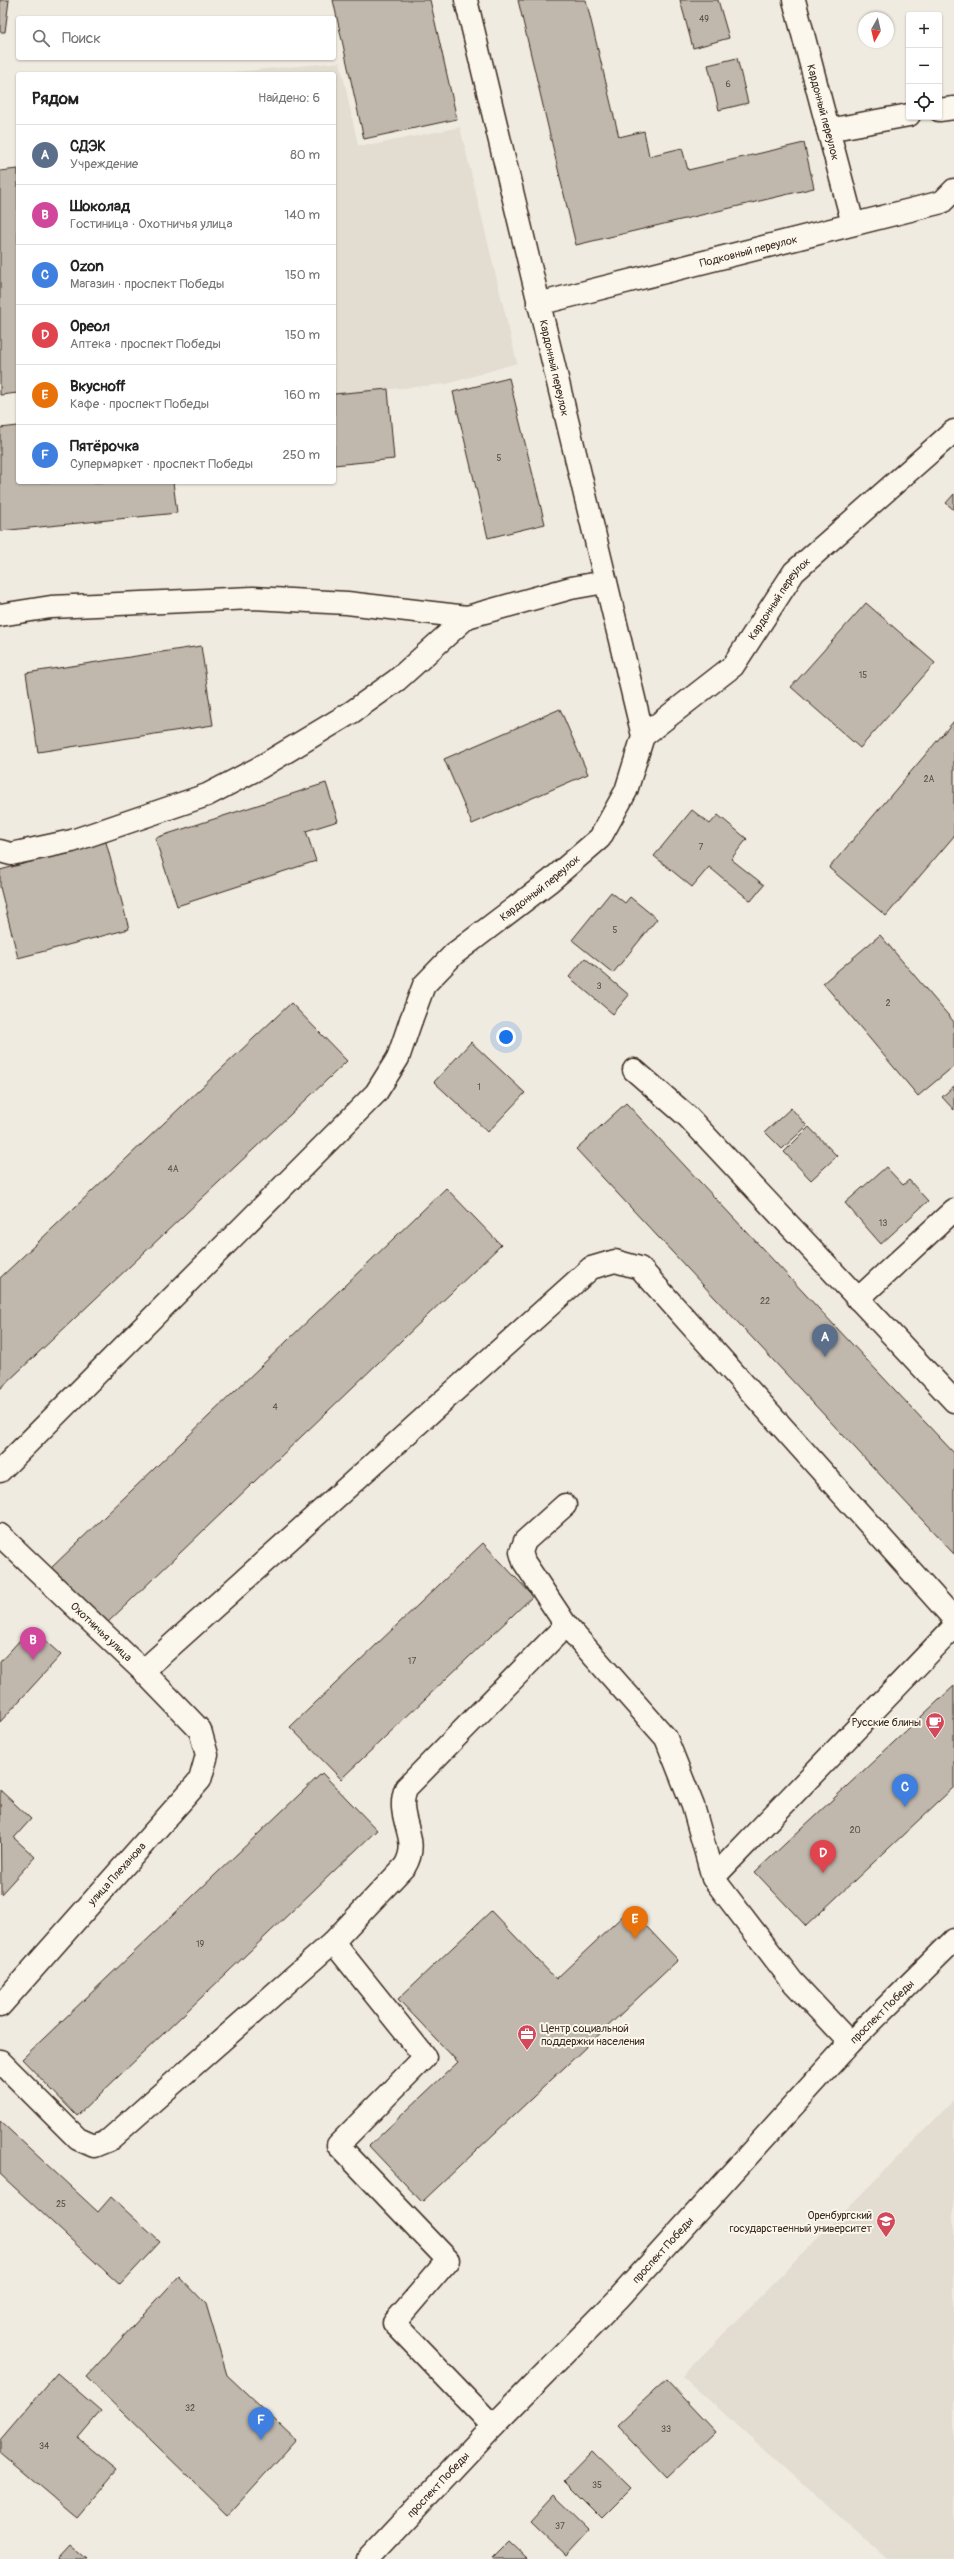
<!DOCTYPE html>
<html lang="ru">
<meta charset="utf-8">
<style>
:root{--surface:#fff;--page:#f2f2f2;--text:#222;--muted:#767676;--line:#e0e0e0;--accent:#d93025}
body{margin:0;font-family:Pangolin,sans-serif;background:var(--page);color:var(--text)}
.controls{position:absolute;right:12px;top:12px;display:grid;overflow:hidden;border-radius:4px;box-shadow:0 1px 3px #0004}
.controls button{width:36px;height:36px;display:grid;place-items:center;padding:0;border:0;border-bottom:1px solid var(--line);background:var(--surface);color:var(--text);font:20px sans-serif}
.compass{position:absolute;left:858px;top:12px;width:36px;height:36px;border-radius:50%;background:var(--surface);box-shadow:0 1px 3px #0004;rotate:188deg}
.you{position:absolute;left:506px;top:1037px;width:14px;height:14px;margin:-10px;border:3px solid #fff;border-radius:50%;background:#1a73e8;box-shadow:0 0 0 6px #1a73e833}
.badge{display:grid;place-items:center;width:26px;height:26px;border-radius:50%;background:var(--accent);color:#fff;font-size:13px;font-weight:700}
.pin{position:absolute;translate:-50% -33px;filter:drop-shadow(0 1px 2px #0008)}
.pin::after{content:'';position:absolute;top:21px;width:14px;height:12px;background:inherit;clip-path:polygon(0 0,100% 0,50% 100%)}
.list{margin:0;padding:0;list-style:none}
h2{display:flex;justify-content:space-between;align-items:center;height:52px;margin:0;padding:0 16px;font-size:17px}
h2 small{font-size:13px;font-weight:400;color:var(--muted)}
.list li{display:grid;grid-template-columns:26px 1fr auto;gap:12px;align-items:center;box-sizing:border-box;height:60px;padding:0 16px;border-top:1px solid var(--line)}
.list b{display:block;font-size:15px;white-space:nowrap}
.list p{margin:0;font-size:13px;white-space:nowrap;color:var(--muted)}
.list em{font-size:13px;font-style:normal;color:var(--muted)}
.icon{flex:none;width:22px;height:22px;fill:none;stroke:currentColor;stroke-width:2;stroke-linecap:round;stroke-linejoin:round}
.map{position:relative;flex:none;width:954px;height:2559px;overflow:hidden}
.search{position:absolute;background:var(--surface);box-shadow:0 1px 3px #0004;left:16px;top:16px;width:320px;height:44px;display:flex;align-items:center;gap:10px;box-sizing:border-box;padding:0 14px;border-radius:4px;color:var(--muted);font-size:15px}
.panel{position:absolute;background:var(--surface);box-shadow:0 1px 3px #0004;left:16px;top:72px;width:320px;height:412px;border-radius:4px}
.map>svg:first-child{display:block}
.built{fill:#e2dcd1}
.building{fill:#c0b8ad;stroke:#3b2a1e}
.lines{fill:none;stroke-linecap:round;stroke-linejoin:round}
.lane-casing{stroke:#3b2a1e;stroke-width:25}
.street-casing{stroke:#3b2a1e;stroke-width:25}
.primary-casing{stroke:#3b2a1e;stroke-width:25}
.lane{stroke:#fbf7ec;stroke-width:22}
.street{stroke:#fbf7ec;stroke-width:22}
.primary{stroke:#fbf7ec;stroke-width:22}
.labels{text-anchor:middle;dominant-baseline:central;stroke-width:4;stroke-linejoin:round;paint-order:stroke}
.number-label{font-size:9px;fill:#5c4e42}
.street-label{font-size:11px;fill:#3b2a1e;stroke:#fbf7ec}
.poi-label{font-size:11px;fill:#3b2a1e;stroke:#fbf7ec;text-anchor:end}
</style>
<div class="map">
<svg width="954" height="2559" viewBox="0 0 954 2559">
<rect width="100%" height="100%" fill="#f0ebe0"/>
<filter id="ink" filterUnits="userSpaceOnUse"><feTurbulence type="fractalNoise" baseFrequency=".025" numOctaves="2"/><feDisplacementMap in="SourceGraphic" scale="8" xChannelSelector="R" yChannelSelector="G"/><feConvolveMatrix kernelMatrix="1 2 1 2 8 2 1 2 1" color-interpolation-filters="sRGB"/></filter>
<g filter="url(#ink)">
<!-- built -->
<g class="built">
<path d="M340,62L358,145H372L460,127L517,363L447,384L334,394V74H212Z"/>
<path d="M954,2100V2559H887L682,2376Z"/>
</g>
<!-- building -->
<g class="building">
<path d="M0,0H9L5,32H0Z"/>
<path d="M333,0H430L457,119L364,139Z"/>
<path d="M518,0H586L619,137L644,131L649,156L682,148L688,170L804,143L814,188L576,245Z"/>
<path d="M680,0H718L729,38L693,48Z"/>
<path d="M737,58L748,103L719,110L708,65Z"/>
<path d="M18,169V393L0,395V171Z"/>
<path d="M509,378L545,524L488,538L453,392Z"/>
<path d="M388,389L394,459L334,465V394Z"/>
<path d="M18,426V482H173L177,513L0,531V428Z"/>
<path d="M954,494V510L946,503Z"/>
<path d="M866,603L935,663L860,748L791,687Z"/>
<path d="M201,646L213,725L38,752L26,673Z"/>
<path d="M560,709L588,774L472,824L444,759Z"/>
<path d="M954,721V836L886,916L829,868Z"/>
<path d="M326,783L338,821L306,831L316,861L177,906L155,838Z"/>
<path d="M692,810L710,824L718,815L747,839L731,859L764,885L751,901L709,867L692,887L654,856Z"/>
<path d="M106,842L129,929L18,958L0,887V870Z"/>
<path d="M611,892L625,903L630,897L657,919L613,973L572,940Z"/>
<path d="M880,935L954,1022V1066L918,1096L823,983Z"/>
<path d="M585,958L629,995L613,1014L569,977Z"/>
<path d="M291,1003L347,1061L0,1389V1278Z"/>
<path d="M471,1042L525,1093L488,1132L434,1082Z"/>
<path d="M954,1086V1110L942,1097Z"/>
<path d="M626,1103L954,1453V1554L576,1149Z"/>
<path d="M791,1108L807,1126L782,1149L765,1132Z"/>
<path d="M809,1127L837,1156L811,1180L784,1152Z"/>
<path d="M886,1167L903,1185L909,1180L928,1201L881,1244L845,1203Z"/>
<path d="M446,1188L501,1245L105,1625L50,1569Z"/>
<path d="M483,1543L533,1596L341,1779L290,1727Z"/>
<path d="M31,1628L61,1655L0,1722V1662Z"/>
<path d="M954,1686V1787L806,1926L755,1872Z"/>
<path d="M322,1773L377,1830L77,2116L22,2059Z"/>
<path d="M0,1790L31,1819L14,1838L35,1857L1,1894Z"/>
<path d="M630,1909L678,1960L422,2202L369,2146L458,2062L398,1999L491,1911L556,1979Z"/>
<path d="M0,2121L98,2212L111,2197L160,2242L120,2285L0,2174Z"/>
<path d="M179,2276L206,2304L227,2375L296,2440L228,2515L86,2377Z"/>
<path d="M57,2373L101,2411L78,2438L117,2470L77,2517L0,2452V2440Z"/>
<path d="M666,2380L715,2432L667,2478L617,2425Z"/>
<path d="M592,2451L631,2489L602,2518L564,2480Z"/>
<path d="M554,2495L590,2530L566,2556L530,2521Z"/>
<path d="M509,2542L527,2559H492Z"/>
<path d="M71,2545L87,2559H58Z"/>
</g>
<g class="lines">
<defs>
<g id="lane">
<path d="M0,615L51,607L253,598L347,603L467,617L571,588L605,582"/>
<path d="M0,851L11,854L72,841L207,795L259,768L352,712L397,680L467,617"/>
<path d="M634,1070L688,1117L954,1401"/>
<path d="M858,1299L954,1210"/>
<path d="M0,1471L376,1093L398,1058L411,1020"/>
<path d="M565,1505L525,1541L521,1552L524,1562L566,1625"/>
<path d="M143,1671L591,1268L615,1261L640,1268L954,1619"/>
<path d="M713,1878L954,1627"/>
<path d="M333,1942L425,2057L338,2145L448,2260L394,2323L493,2426"/>
<path d="M0,2061L78,2139L94,2146L109,2140L333,1942L405,1866C422,1838 394,1819 406,1788L566,1625L666,1738L693,1806L713,1878L792,1981L850,2043"/>
</g>
<g id="street">
<path id="s1" d="M794,0L853,224"/>
<path d="M939,110L954,108"/>
<path d="M828,130L909,115"/>
<path id="s2" d="M538,304L942,202L954,190"/>
<path id="s3" d="M643,736L733,666L794,572L954,431"/>
<path id="s4" d="M411,1020L424,985L454,954L550,881L600,838L626,791L643,736L466,0"/>
<path id="s5" d="M0,1535L143,1671L200,1730L207,1755L200,1780L0,2006"/>
</g>
<g id="primary">
<path id="s6" d="M368,2559L493,2426L618,2299L850,2043L954,1940"/>
</g>
</defs>
<!-- lane casing -->
<use href="#lane" class="lane-casing"/>
<!-- street casing -->
<use href="#street" class="street-casing"/>
<!-- primary casing -->
<use href="#primary" class="primary-casing"/>
<!-- lane -->
<use href="#lane" class="lane"/>
<!-- street -->
<use href="#street" class="street"/>
<!-- primary -->
<use href="#primary" class="primary"/>
</g>
</g>
<!-- icons -->
<defs>
<symbol id="cafe-pin" viewBox="-11 -11 22 30"><path d="M0 17L-7.5 6A9.5 9.5 0 1 1 7.5 6Z" fill="#d1495b" stroke="#fbf7ec"/><path d="M-5.5-4.5H6V0H3Q3 3.5 0 3.5H-2.5Q-5.5 3.5-5.5 0ZM3-3.2v2h1.7v-2ZM-6 4.5H4V6H-6Z" fill="#fff"/></symbol>
<symbol id="office-pin" viewBox="-11 -11 22 30"><path d="M0 17L-7.5 6A9.5 9.5 0 1 1 7.5 6Z" fill="#d1495b" stroke="#fbf7ec"/><path d="M-6-3h4V-5.5h4V-3h4V5H-6ZM-1-4.5V-3h2v-1.5ZM-6 0V1H6V0Z" fill="#fff"/></symbol>
<symbol id="university-pin" viewBox="-11 -11 22 30"><path d="M0 17L-7.5 6A9.5 9.5 0 1 1 7.5 6Z" fill="#d1495b" stroke="#fbf7ec"/><path d="M0-5L7-2L0 1L-7-2ZM-4 1L0 2.5L4 1V4Q0 6-4 4Z" fill="#fff"/></symbol>
</defs>
<g fill-rule="evenodd">
<use href="#cafe-pin" x="924" y="1711" width="22" height="30"/>
<use href="#office-pin" x="516" y="2023" width="22" height="30"/>
<use href="#university-pin" x="875" y="2210" width="22" height="30"/>
</g>
<g class="labels">
<!-- number labels -->
<g class="number-label">
<text x="704" y="19">49</text>
<text x="728" y="84">6</text>
<text x="499" y="458">5</text>
<text x="863" y="675">15</text>
<text x="929" y="779">2А</text>
<text x="701" y="847">7</text>
<text x="615" y="930">5</text>
<text x="599" y="986">3</text>
<text x="888" y="1003">2</text>
<text x="479" y="1087">1</text>
<text x="173" y="1169">4А</text>
<text x="883" y="1223">13</text>
<text x="765" y="1301">22</text>
<text x="275" y="1407">4</text>
<text x="412" y="1661">17</text>
<text x="855" y="1830">20</text>
<text x="200" y="1944">19</text>
<text x="61" y="2204">25</text>
<text x="190" y="2408">32</text>
<text x="666" y="2429">33</text>
<text x="44" y="2446">34</text>
<text x="597" y="2485">35</text>
<text x="560" y="2526">37</text>
</g>
<!-- street labels -->
<g class="street-label">
<text stroke="none"><textPath href="#s1" startOffset="116">Кардонный переулок</textPath></text>
<text stroke="none"><textPath href="#s2" startOffset="217">Подковный переулок</textPath></text>
<text transform="translate(554 368) rotate(77)">Кардонный переулок</text>
<text stroke="none"><textPath href="#s3" startOffset="196">Кардонный переулок</textPath></text>
<text stroke="none"><textPath href="#s4" startOffset="189">Кардонный переулок</textPath></text>
<text stroke="none"><textPath href="#s5" startOffset="140">Охотничья улица</textPath></text>
<text transform="translate(117 1874) rotate(-48)">улица Плеханова</text>
<text stroke="none"><textPath href="#s6" startOffset="751">проспект Победы</textPath></text>
<text stroke="none"><textPath href="#s6" startOffset="427">проспект Победы</textPath></text>
<text stroke="none"><textPath href="#s6" startOffset="102">проспект Победы</textPath></text>
</g>
<!-- poi labels -->
<g class="poi-label">
<text x="921" y="1722">Русские блины</text>
<text x="541" y="2028" text-anchor="start">Центр социальной<tspan x="541" dy="13">поддержки населения</tspan></text>
<text x="872" y="2215">Оренбургский<tspan x="872" dy="13">государственный университет</tspan></text>
</g>
</g>
</svg>
<div class="controls">
<button>+</button>
<button>−</button>
<button><svg class="icon" aria-label="locate" viewBox="0 0 24 24"><circle cx="12" cy="12" r="6"/><path d="M12 2v4M12 18v4M2 12h4M18 12h4"/></svg></button>
</div>
<svg class="compass" viewBox="-18 -18 36 36"><path d="M0-13l5 13h-10z" fill="#e53935"/><path d="M0 13l5-13h-10z" fill="#767676"/></svg>
<div class="you"></div>
<div class="pin badge" style="left:825px;top:1357px;background:#5c6f8a">A</div>
<div class="pin badge" style="left:33px;top:1660px;background:#d1479c">B</div>
<div class="pin badge" style="left:905px;top:1807px;background:#3f7fe0">C</div>
<div class="pin badge" style="left:823px;top:1873px;background:#e0444e">D</div>
<div class="pin badge" style="left:635px;top:1939px;background:#e8710a">E</div>
<div class="pin badge" style="left:261px;top:2440px;background:#3f7fe0">F</div>
<div class="search"><svg class="icon" aria-label="search" viewBox="0 0 24 24"><circle cx="10" cy="10" r="6"/><path d="M15 15l6 6"/></svg>Поиск</div>
<section class="panel">
<h2>Рядом<small>Найдено: 6</small></h2>
<ul class="list">
<li><span class="badge" style="background:#5c6f8a">A</span><div><b>СДЭК</b><p>Учреждение</p></div><em>80 m</em></li>
<li><span class="badge" style="background:#d1479c">B</span><div><b>Шоколад</b><p>Гостиница · Охотничья улица</p></div><em>140 m</em></li>
<li><span class="badge" style="background:#3f7fe0">C</span><div><b>Ozon</b><p>Магазин · проспект Победы</p></div><em>150 m</em></li>
<li><span class="badge" style="background:#e0444e">D</span><div><b>Ореол</b><p>Аптека · проспект Победы</p></div><em>150 m</em></li>
<li><span class="badge" style="background:#e8710a">E</span><div><b>Вкусноff</b><p>Кафе · проспект Победы</p></div><em>160 m</em></li>
<li><span class="badge" style="background:#3f7fe0">F</span><div><b>Пятёрочка</b><p>Супермаркет · проспект Победы</p></div><em>250 m</em></li>
</ul>
</section>
</div>
